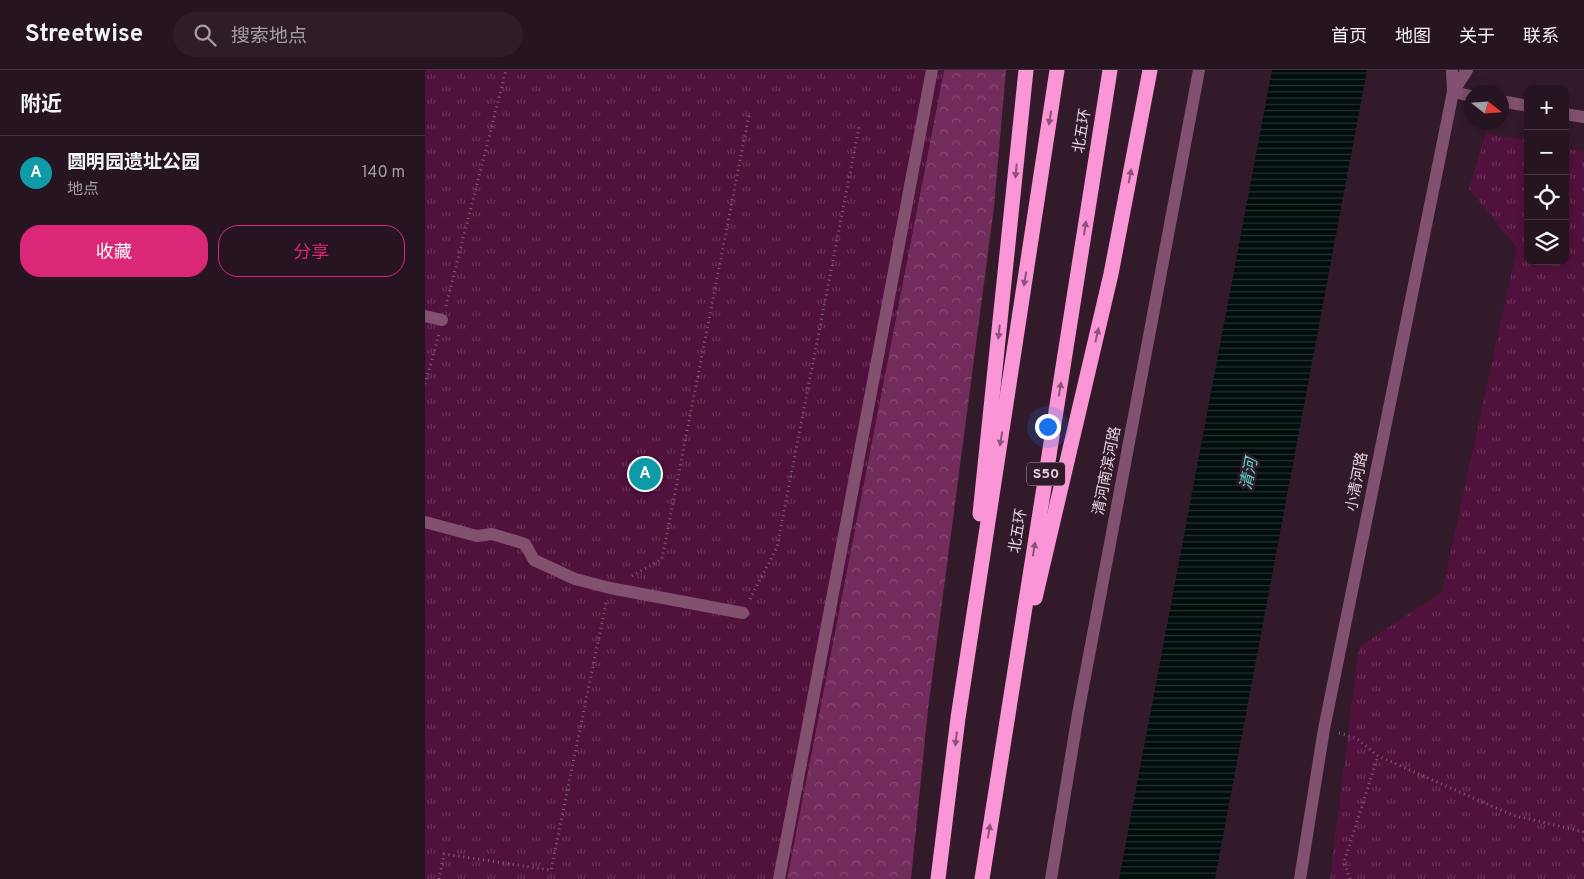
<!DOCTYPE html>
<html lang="zh">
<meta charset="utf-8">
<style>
:root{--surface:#261420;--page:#2e1d29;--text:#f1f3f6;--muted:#a49ea5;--line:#42333e;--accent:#db2777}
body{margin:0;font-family:Overpass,"Noto Sans SC",sans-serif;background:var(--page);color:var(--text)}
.controls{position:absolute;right:15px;top:15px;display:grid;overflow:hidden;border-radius:10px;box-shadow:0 2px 8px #0003}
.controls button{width:45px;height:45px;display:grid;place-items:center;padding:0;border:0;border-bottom:1px solid var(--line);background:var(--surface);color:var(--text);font:25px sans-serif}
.compass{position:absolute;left:1039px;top:15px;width:45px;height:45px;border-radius:50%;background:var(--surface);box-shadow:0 2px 8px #0003;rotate:107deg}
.you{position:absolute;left:622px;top:356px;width:18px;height:18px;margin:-12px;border:4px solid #fff;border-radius:50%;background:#1a73e8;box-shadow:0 0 0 8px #1a73e833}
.badge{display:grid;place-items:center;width:32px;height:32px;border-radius:50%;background:var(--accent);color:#fff;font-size:16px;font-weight:700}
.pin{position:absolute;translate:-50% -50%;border:2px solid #fff;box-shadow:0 1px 5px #0006}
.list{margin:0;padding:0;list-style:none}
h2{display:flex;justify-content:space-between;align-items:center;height:65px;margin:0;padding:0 20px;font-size:21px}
h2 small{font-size:16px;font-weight:400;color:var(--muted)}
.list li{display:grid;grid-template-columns:32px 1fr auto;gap:15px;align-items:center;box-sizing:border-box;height:75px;padding:0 20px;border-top:1px solid var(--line)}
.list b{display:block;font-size:19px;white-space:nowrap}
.list p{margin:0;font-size:16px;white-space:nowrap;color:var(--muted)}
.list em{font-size:16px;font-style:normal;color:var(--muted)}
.actions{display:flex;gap:10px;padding:15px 20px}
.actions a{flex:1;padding:11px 0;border:1px solid var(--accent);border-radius:20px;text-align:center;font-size:18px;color:var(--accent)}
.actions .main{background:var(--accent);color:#fff}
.icon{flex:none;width:28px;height:28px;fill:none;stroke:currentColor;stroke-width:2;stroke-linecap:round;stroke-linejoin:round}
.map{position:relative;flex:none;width:1159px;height:809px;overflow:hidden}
header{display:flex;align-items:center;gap:30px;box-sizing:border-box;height:70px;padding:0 25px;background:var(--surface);border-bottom:1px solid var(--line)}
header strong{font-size:24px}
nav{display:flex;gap:28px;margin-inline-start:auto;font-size:18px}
.search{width:350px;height:45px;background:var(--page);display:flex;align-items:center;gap:12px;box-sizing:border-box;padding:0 18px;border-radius:28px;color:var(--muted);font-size:19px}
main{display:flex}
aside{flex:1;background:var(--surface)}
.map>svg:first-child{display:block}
.forest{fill:url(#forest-crowns)}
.park{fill:url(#park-tufts)}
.garden{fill:#51113d}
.water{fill:url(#water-rules)}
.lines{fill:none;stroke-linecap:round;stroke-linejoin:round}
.path{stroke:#7a6472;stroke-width:3;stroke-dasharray:1 4;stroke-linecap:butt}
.minor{stroke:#82516f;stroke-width:12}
.highway{stroke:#fa96d5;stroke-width:15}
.oneway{fill:#8d5277}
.labels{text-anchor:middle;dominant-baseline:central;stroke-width:5;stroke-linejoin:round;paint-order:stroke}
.shield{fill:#331a2a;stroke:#b09ca7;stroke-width:1}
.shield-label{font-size:14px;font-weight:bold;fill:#e5d4dd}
.street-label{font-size:15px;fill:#e5d4dd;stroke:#331a2a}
.water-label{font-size:16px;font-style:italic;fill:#55d8ca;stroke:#331a2a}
</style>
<header>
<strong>Streetwise</strong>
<div class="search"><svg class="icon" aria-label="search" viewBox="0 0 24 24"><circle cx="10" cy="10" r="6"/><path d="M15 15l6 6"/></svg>搜索地点</div>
<nav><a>首页</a><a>地图</a><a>关于</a><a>联系</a></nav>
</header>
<main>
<aside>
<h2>附近<small></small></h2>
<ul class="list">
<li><span class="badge" style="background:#0f9aa8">A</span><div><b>圆明园遗址公园</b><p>地点</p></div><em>140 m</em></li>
</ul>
<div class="actions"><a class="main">收藏</a><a>分享</a></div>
</aside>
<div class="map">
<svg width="1159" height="809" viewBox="0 0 1159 809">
<defs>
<pattern id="forest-crowns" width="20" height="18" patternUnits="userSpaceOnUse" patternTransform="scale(1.25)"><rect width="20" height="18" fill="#722c5b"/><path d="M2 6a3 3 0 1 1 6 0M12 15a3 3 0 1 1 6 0" fill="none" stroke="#864a72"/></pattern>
<pattern id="park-tufts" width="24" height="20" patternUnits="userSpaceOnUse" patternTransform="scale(1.25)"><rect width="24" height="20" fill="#51113d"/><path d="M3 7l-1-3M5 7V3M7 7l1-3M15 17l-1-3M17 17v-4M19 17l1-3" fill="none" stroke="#6a3359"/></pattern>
<pattern id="water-rules" width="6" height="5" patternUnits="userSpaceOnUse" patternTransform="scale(1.25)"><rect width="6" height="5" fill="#010e0d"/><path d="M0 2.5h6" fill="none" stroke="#263030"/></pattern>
</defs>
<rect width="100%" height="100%" fill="#331a2a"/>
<!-- forest -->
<path class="forest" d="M519,0H581L569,137L503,639L486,809H362Z"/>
<!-- park -->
<g class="park">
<path d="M0,0H519L362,809H0Z"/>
<path d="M1061,63L1103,71V191H1140V79L1159,82V809H905L934,577L1017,522L1092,178L1044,119Z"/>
</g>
<!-- garden -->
<path class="garden" d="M1159,492V567L1143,564Z"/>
<!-- water -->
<path class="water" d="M847,0H942L790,809H694Z"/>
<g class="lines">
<!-- path -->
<g class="path">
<path d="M21,236L81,0"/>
<path d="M0,314L14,264"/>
<path d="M207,506L237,489L324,45"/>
<path d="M325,529L352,477L434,57"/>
<path d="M914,663L931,668L953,686L1087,745L1159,762"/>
<path d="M14,809L19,784L126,800L181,533"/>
<path d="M925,809L919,792L953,686"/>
</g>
<!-- minor -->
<g class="minor">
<path d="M1028,22L1042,0"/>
<path d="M1028,22L1046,26"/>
<path d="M1076,31L1103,36"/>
<path d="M1140,44L1159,47"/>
<path d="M0,246L17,250"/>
<path d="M0,452L52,466L67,464L100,474L109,490L150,509L185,518L318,543"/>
<path d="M354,809L507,0"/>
<path d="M626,809L653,644L774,0"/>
<path d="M875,809L899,659L1028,22L1027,0"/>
</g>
<!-- highway -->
<g class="highway">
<path d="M555,444L601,0"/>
<path d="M610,528L686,204L725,0"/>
<path d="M513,809L533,648L632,0"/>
<path d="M557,809L685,0"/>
</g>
</g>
<!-- one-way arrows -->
<defs><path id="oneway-solid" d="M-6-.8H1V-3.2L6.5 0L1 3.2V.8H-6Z" transform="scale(1.25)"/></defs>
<g class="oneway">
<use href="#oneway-solid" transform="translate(625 48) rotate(99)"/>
<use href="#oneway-solid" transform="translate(591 101) rotate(96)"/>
<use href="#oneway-solid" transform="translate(705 106) rotate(-79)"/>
<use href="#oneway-solid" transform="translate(660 158) rotate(-81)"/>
<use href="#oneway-solid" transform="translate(600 209) rotate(99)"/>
<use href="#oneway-solid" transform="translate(574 262) rotate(96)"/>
<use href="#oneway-solid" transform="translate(672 265) rotate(-77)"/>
<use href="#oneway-solid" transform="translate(635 319) rotate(-81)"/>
<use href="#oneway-solid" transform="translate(576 369) rotate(99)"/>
<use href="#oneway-solid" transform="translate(609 479) rotate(-81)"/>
<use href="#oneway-solid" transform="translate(531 669) rotate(97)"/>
<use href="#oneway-solid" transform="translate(564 761) rotate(-81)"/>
</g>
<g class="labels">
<!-- shield labels -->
<rect class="shield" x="602" y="392.5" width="38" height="23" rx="4"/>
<g class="shield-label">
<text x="621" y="404">S50</text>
</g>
<!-- street labels -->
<g class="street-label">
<text transform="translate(658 61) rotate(-81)">北五环</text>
<text transform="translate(683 401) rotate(-79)">清河南滨河路</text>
<text transform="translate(933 412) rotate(-79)">小清河路</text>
<text transform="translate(594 461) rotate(-81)">北五环</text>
</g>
<!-- water labels -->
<g class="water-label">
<text transform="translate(825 404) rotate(-79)">清河</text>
</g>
</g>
</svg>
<div class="controls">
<button>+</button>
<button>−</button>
<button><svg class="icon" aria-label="locate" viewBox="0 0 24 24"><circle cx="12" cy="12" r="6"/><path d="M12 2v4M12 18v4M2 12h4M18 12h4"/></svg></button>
<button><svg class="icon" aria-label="layers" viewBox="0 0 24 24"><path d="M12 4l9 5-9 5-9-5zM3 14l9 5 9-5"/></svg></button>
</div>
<svg class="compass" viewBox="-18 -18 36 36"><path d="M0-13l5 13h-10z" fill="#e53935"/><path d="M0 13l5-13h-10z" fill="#a49ea5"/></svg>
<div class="you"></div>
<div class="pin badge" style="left:220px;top:404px;background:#0f9aa8">A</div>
</div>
</main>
